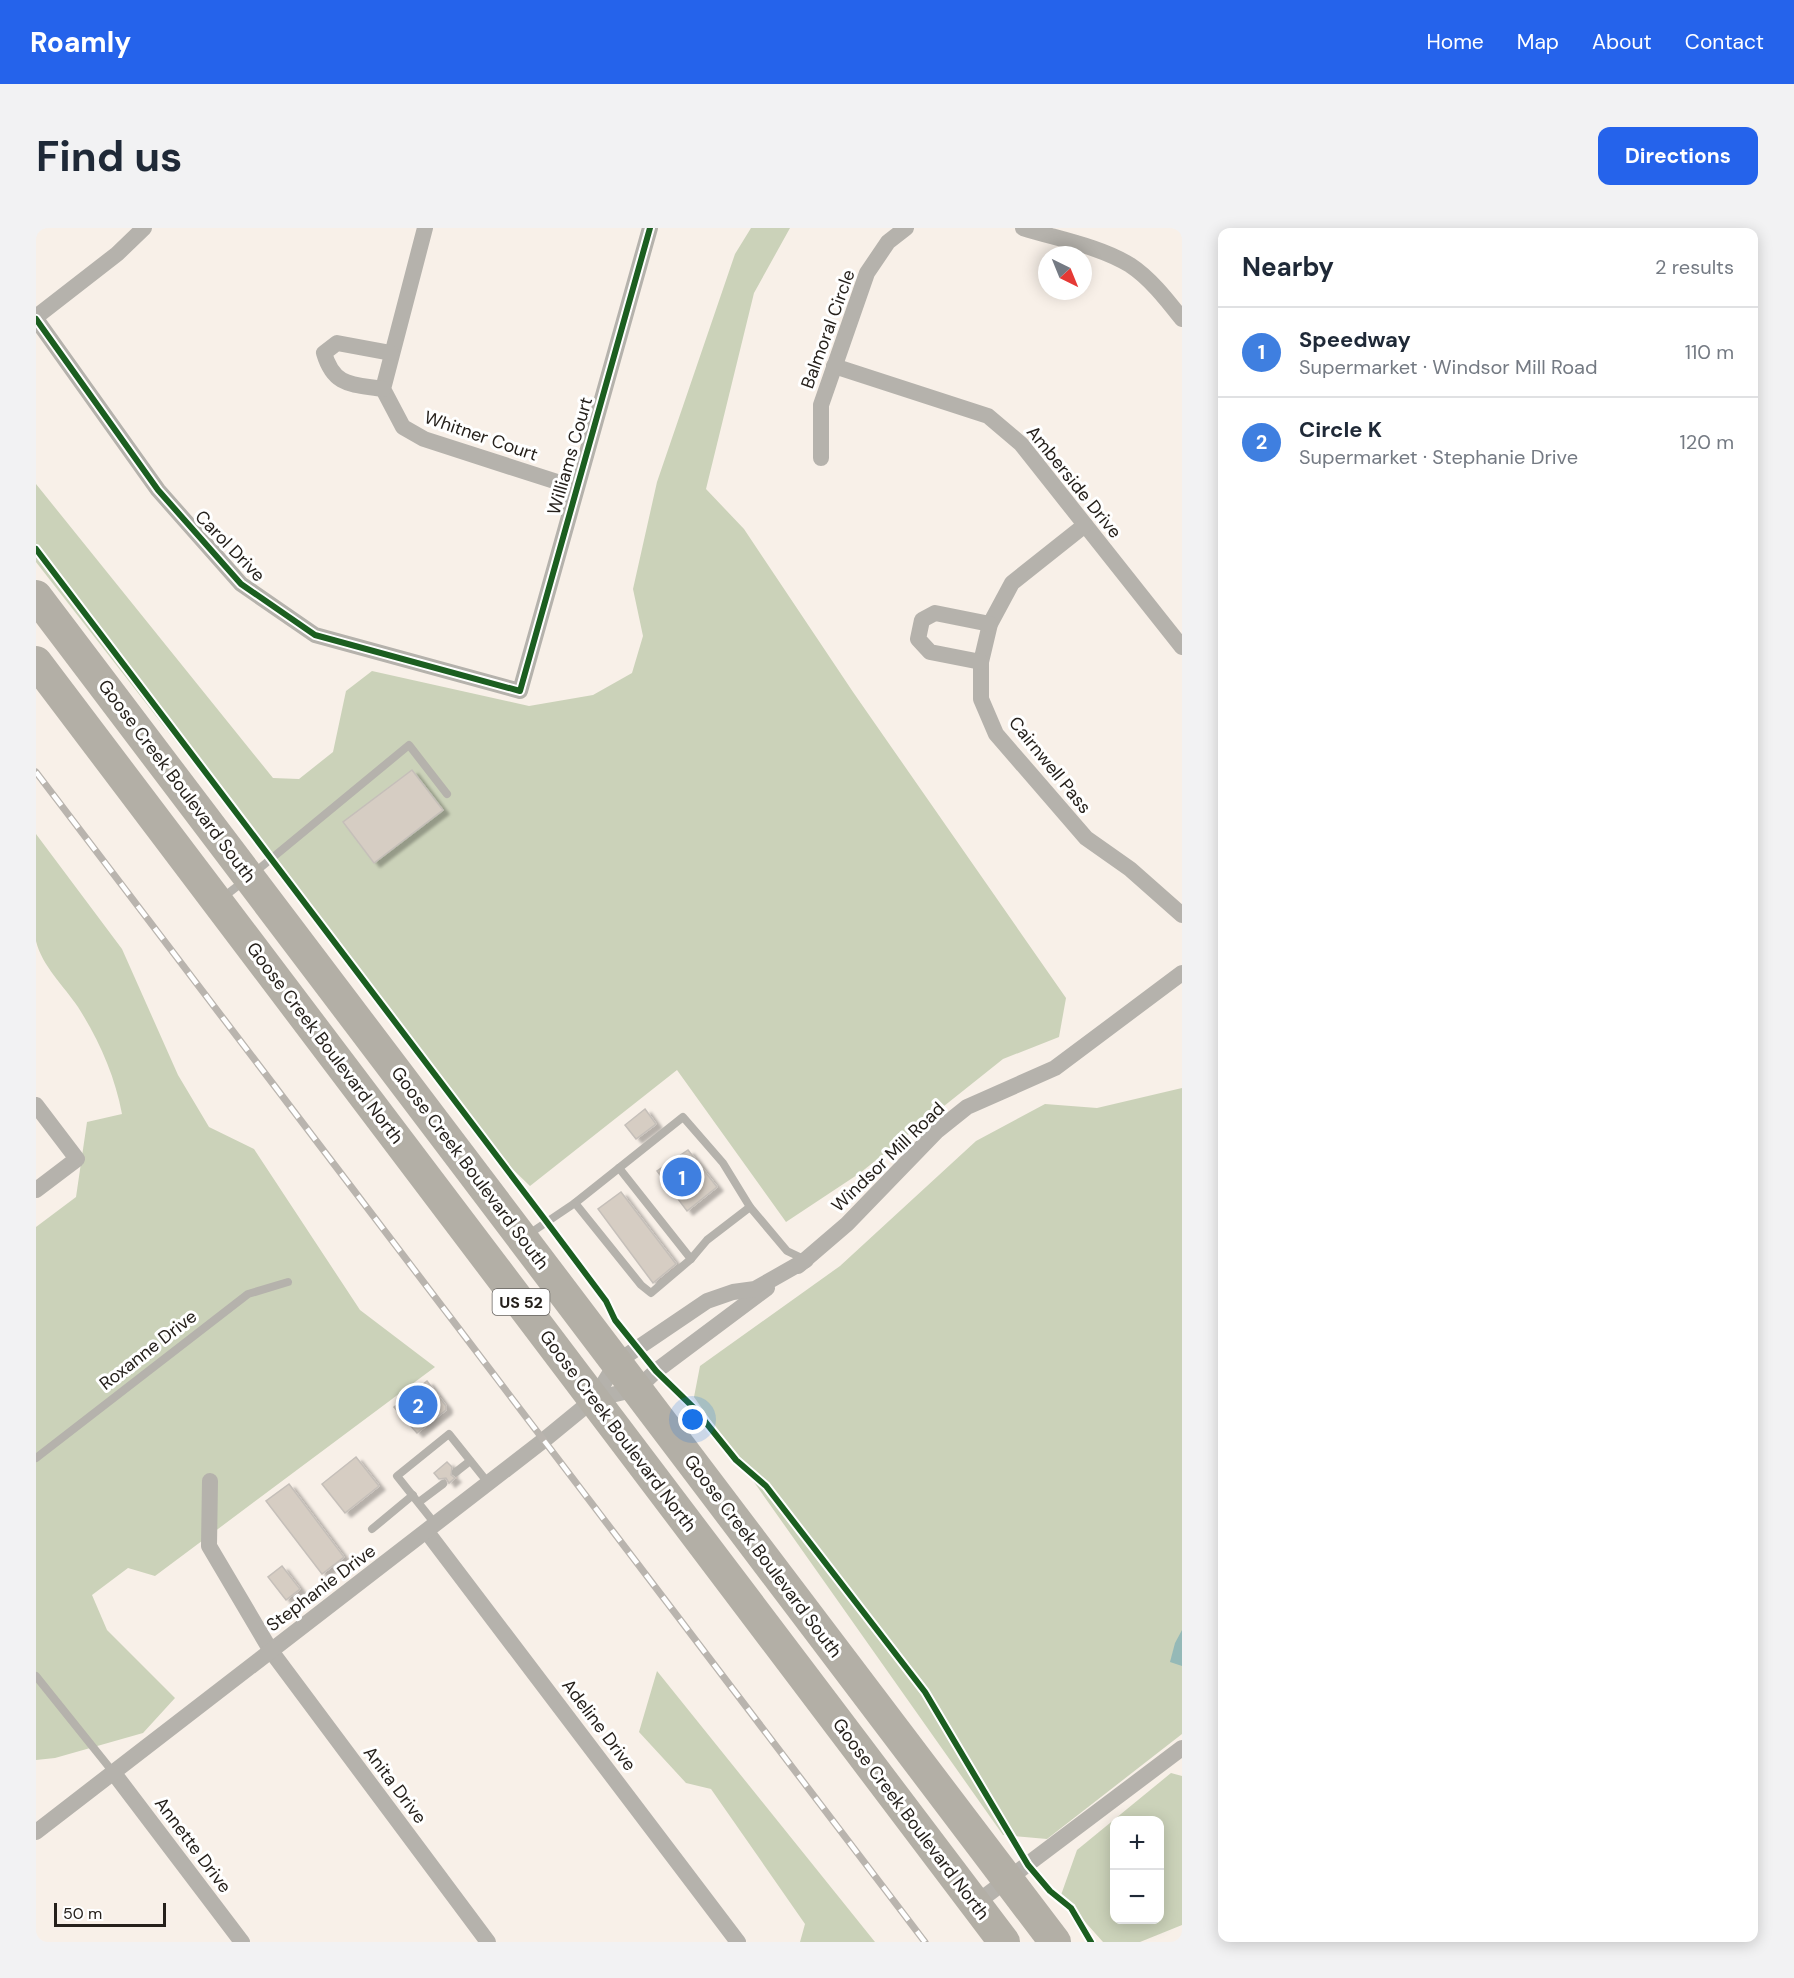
<!DOCTYPE html>
<meta charset="utf-8">
<style>
:root{--surface:#fff;--page:#f2f2f3;--text:#1f2937;--muted:#747a83;--line:#e0e1e3;--accent:#2563eb}
body{margin:0;font-family:"DM Sans",sans-serif;background:var(--page);color:var(--text)}
.controls{position:absolute;right:18px;bottom:18px;display:grid;overflow:hidden;border-radius:12px;box-shadow:0 3px 15px #0003}
.controls button{width:54px;height:54px;display:grid;place-items:center;padding:0;border:0;border-bottom:2px solid var(--line);background:var(--surface);color:var(--text);font:30px sans-serif}
.compass{position:absolute;left:1002px;top:18px;width:54px;height:54px;border-radius:50%;background:var(--surface);box-shadow:0 3px 15px #0003;rotate:137deg}
.scale{position:absolute;left:18px;bottom:15px;width:112px;box-sizing:border-box;padding-left:6px;border:3px solid #25201b;border-top:0;font-size:16px;line-height:21px;white-space:nowrap;color:#25201b;-webkit-text-stroke:4px #fff;paint-order:stroke}
.you{position:absolute;left:657px;top:1192px;width:21px;height:21px;margin:-15px;border:4px solid #fff;border-radius:50%;background:#1a73e8;box-shadow:0 0 0 9px #1a73e833}
.badge{display:grid;place-items:center;width:39px;height:39px;border-radius:50%;background:var(--accent);color:#fff;font-size:20px;font-weight:700}
.pin{position:absolute;translate:-50% -50%;border:3px solid #fff;box-shadow:0 2px 6px #0006}
.list{margin:0;padding:0;list-style:none}
h2{display:flex;justify-content:space-between;align-items:center;height:78px;margin:0;padding:0 24px;font-size:26px}
h2 small{font-size:20px;font-weight:400;color:var(--muted)}
.list li{display:grid;grid-template-columns:39px 1fr auto;gap:18px;align-items:center;box-sizing:border-box;height:90px;padding:0 24px;border-top:2px solid var(--line)}
.list b{display:block;font-size:22px;white-space:nowrap}
.list p{margin:0;font-size:20px;white-space:nowrap;color:var(--muted)}
.list em{font-size:20px;font-style:normal;color:var(--muted)}
.map{position:relative;flex:none;width:1146px;height:1714px;overflow:hidden;border-radius:12px}
header{display:flex;align-items:center;gap:36px;box-sizing:border-box;height:84px;padding:0 30px;background:var(--accent);color:#fff}
header strong{font-size:28px}
nav{display:flex;gap:33px;margin-inline-start:auto;font-size:21px}
.intro{display:flex;align-items:center;justify-content:space-between;box-sizing:border-box;height:144px;padding:0 36px}
h1{margin:0;font-size:42px}
.button{padding:15px 27px;border-radius:12px;background:var(--accent);color:#fff;font-size:21px;font-weight:700}
main{display:flex;gap:36px;padding:0 36px}
aside{flex:1;background:var(--surface);border-radius:12px;box-shadow:0 3px 15px #0003}
.map>svg:first-child{display:block}
.forest{fill:#cbd2b9;fill-rule:evenodd}
.water{fill:#95b9b7}
.building{fill:#d6cdc3;stroke:#c5bfb9;stroke-width:1.5;filter:url(#shadow)}
.lines{fill:none;stroke-linecap:round;stroke-linejoin:round}
.lane{stroke:#b5b2ac;stroke-width:8}
.street{stroke:#b5b2ac;stroke-width:16}
.highway{stroke:#b3afa6;stroke-width:32}
.rail-casing{stroke:#b9b4ae;stroke-width:7}
.rail{stroke:#fff;stroke-width:4.5;stroke-dasharray:14;stroke-linecap:butt}
.cycleway-casing{stroke:#fff;stroke-width:10}
.cycleway{stroke:#1b5e20;stroke-width:6}
.labels{text-anchor:middle;dominant-baseline:central;stroke-width:6;stroke-linejoin:round;paint-order:stroke}
.shield{fill:#fff;stroke:#66635f;stroke-width:1.5}
.shield-label{font-size:16px;font-weight:bold;fill:#25201b}
.street-label{font-size:18px;fill:#25201b;stroke:#fff}
</style>
<header>
<strong>Roamly</strong>
<nav><a>Home</a><a>Map</a><a>About</a><a>Contact</a></nav>
</header>
<div class="intro"><h1>Find us</h1><a class="button">Directions</a></div>
<main>
<div class="map">
<svg width="1146" height="1714" viewBox="0 0 1146 1714">
<defs>
<filter id="shadow"><feDropShadow dx="6" dy="4" stdDeviation="1.5" flood-color="#0004"/></filter>
</defs>
<rect width="100%" height="100%" fill="#f8f0e8"/>
<!-- forest -->
<g class="forest">
<path d="M715,0H754L718,65L670,261L708,301L817,464L1030,770L1023,809L967,831L824,945L750,994L641,842L494,958L462,927L0,334V256L237,550L263,551L297,524L310,463L336,443L493,478L557,467L596,445L607,408L597,361L621,254L699,26Z"/>
<path d="M0,606L86,721L142,847L173,899L218,921L324,1082L399,1139L119,1348L92,1340L56,1367L71,1402L139,1470L107,1505L19,1530L0,1532V999L40,969L51,894L86,886C79,848 63,812 42,779C28,758 6,738 0,713Z"/>
<path d="M1146,860V1506L1011,1611L967,1607L658,1169L664,1138L804,1038L940,913L1009,876L1061,880Z"/>
<path d="M621,1443L839,1714H764L769,1696L675,1561L650,1555L603,1504Z"/>
<path d="M1135,1545L1146,1548V1697L1104,1714H1067L1025,1667L1041,1622ZM1078,1592H1124V1692H1078Z"/>
</g>
<!-- water -->
<path class="water" d="M1146,1402V1438L1134,1434L1139,1415Z"/>
<!-- building -->
<g class="building">
<path d="M376,542L407,582L338,635L307,594Z"/>
<path d="M609,881L620,896L600,911L589,897Z"/>
<path d="M652,922L681,959L651,983L621,943Z"/>
<path d="M585,964L640,1036L617,1055L562,981Z"/>
<path d="M391,1153L410,1178V1182L381,1205L358,1179Z"/>
<path d="M320,1229L343,1258L309,1285L286,1256Z"/>
<path d="M411,1234L416,1239L415,1247L419,1250L413,1255L410,1250L403,1251L398,1245Z"/>
<path d="M253,1256L308,1329L286,1346L230,1273Z"/>
<path d="M246,1338L264,1361L250,1372L232,1349Z"/>
</g>
<g class="lines">
<!-- lane -->
<g class="lane">
<path d="M218,645L373,517L411,566"/>
<path d="M185,671L208,653"/>
<path d="M583,940L647,889L687,935L714,979"/>
<path d="M539,975L583,940L655,1031"/>
<path d="M490,1008L539,975L605,1057L615,1065L655,1031L671,1012L714,979L751,1023L770,1032"/>
<path d="M0,1230L212,1066L252,1054"/>
<path d="M420,1244L434,1233"/>
<path d="M383,1274L407,1256"/>
<path d="M400,1297L361,1248L413,1206L453,1256"/>
<path d="M336,1301L377,1267"/>
<path d="M0,1448L77,1544"/>
</g>
<!-- street -->
<g class="street">
<path d="M389,0L347,161L367,199L388,211L540,260"/>
<path d="M987,0C1022,11 1063,18 1094,37C1114,50 1131,72 1146,91"/>
<path d="M0,89L81,26L108,0"/>
<path d="M0,91L122,262L205,356L279,407L484,463L614,0"/>
<path d="M798,138L952,188L985,216L1146,419"/>
<path d="M347,161C316,156 298,159 288,125L301,115L355,125"/>
<path d="M785,230V177L831,45L852,14L870,0"/>
<path d="M1049,297L976,355L954,396L945,434V471L960,506L1050,610L1094,641L1146,687"/>
<path d="M945,434L894,424L882,411L886,392L899,385L954,396"/>
<path d="M0,877L41,931L0,962"/>
<path d="M762,1038L811,996L901,903L931,879L1019,840L1146,745"/>
<path d="M558,1171L601,1161L620,1143L731,1060"/>
<path d="M174,1253L173,1318L235,1423L452,1714"/>
<path d="M391,1304L702,1714"/>
<path d="M77,1544L206,1714"/>
<path d="M0,1604L508,1212L558,1171L581,1134L671,1073L697,1064L719,1061L770,1032"/>
<path d="M939,1676L1146,1520"/>
</g>
<!-- highway -->
<g class="highway">
<path d="M0,368L1019,1714"/>
<path d="M0,434L968,1714"/>
</g>
<defs>
<path id="rail" d="M0,544L889,1714"/>
</defs>
<!-- rail casing -->
<use href="#rail" class="rail-casing"/>
<!-- rail -->
<use href="#rail" class="rail"/>
<defs>
<g id="cycleway">
<path d="M0,91L122,262L205,356L279,407L484,463L614,0"/>
<path d="M0,321L510,993L570,1073L579,1092L620,1143L659,1181L700,1232L730,1258L889,1464L992,1637L1014,1663L1035,1680L1055,1714"/>
</g>
</defs>
<!-- cycleway casing -->
<use href="#cycleway" class="cycleway-casing"/>
<!-- cycleway -->
<use href="#cycleway" class="cycleway"/>
</g>
<g class="labels">
<!-- shield labels -->
<rect class="shield" x="456.5" y="1061" width="57" height="26" rx="4.5"/>
<g class="shield-label">
<text x="485" y="1074">US 52</text>
</g>
<!-- street labels -->
<g class="street-label">
<text transform="translate(792 101) rotate(-70)">Balmoral Circle</text>
<text transform="translate(445 208) rotate(19)">Whitner Court</text>
<text transform="translate(534 228) rotate(-74)">Williams Court</text>
<text transform="translate(1038 254) rotate(51)">Amberside Drive</text>
<text transform="translate(194 318) rotate(46)">Carol Drive</text>
<text transform="translate(1014 537) rotate(51)">Cairnwell Pass</text>
<text transform="translate(141 553) rotate(53)">Goose Creek Boulevard South</text>
<text transform="translate(289 815) rotate(53)">Goose Creek Boulevard North</text>
<text transform="translate(852 929) rotate(-44)">Windsor Mill Road</text>
<text transform="translate(434 940) rotate(53)">Goose Creek Boulevard South</text>
<text transform="translate(112 1122) rotate(-38)">Roxanne Drive</text>
<text transform="translate(582 1203) rotate(53)">Goose Creek Boulevard North</text>
<text transform="translate(727 1328) rotate(53)">Goose Creek Boulevard South</text>
<text transform="translate(285 1360) rotate(-37)">Stephanie Drive</text>
<text transform="translate(563 1497) rotate(53)">Adeline Drive</text>
<text transform="translate(359 1557) rotate(53)">Anita Drive</text>
<text transform="translate(875 1591) rotate(53)">Goose Creek Boulevard North</text>
<text transform="translate(157 1617) rotate(53)">Annette Drive</text>
</g>
</g>
</svg>
<div class="controls">
<button>+</button>
<button>−</button>
</div>
<svg class="compass" viewBox="-18 -18 36 36"><path d="M0-13l5 13h-10z" fill="#e53935"/><path d="M0 13l5-13h-10z" fill="#747a83"/></svg>
<div class="scale">50 m</div>
<div class="you"></div>
<div class="pin badge" style="left:646px;top:949px;background:#3f7fe0">1</div>
<div class="pin badge" style="left:382px;top:1177px;background:#3f7fe0">2</div>
</div>
<aside>
<h2>Nearby<small>2 results</small></h2>
<ul class="list">
<li><span class="badge" style="background:#3f7fe0">1</span><div><b>Speedway</b><p>Supermarket · Windsor Mill Road</p></div><em>110 m</em></li>
<li><span class="badge" style="background:#3f7fe0">2</span><div><b>Circle K</b><p>Supermarket · Stephanie Drive</p></div><em>120 m</em></li>
</ul>
</aside>
</main>
